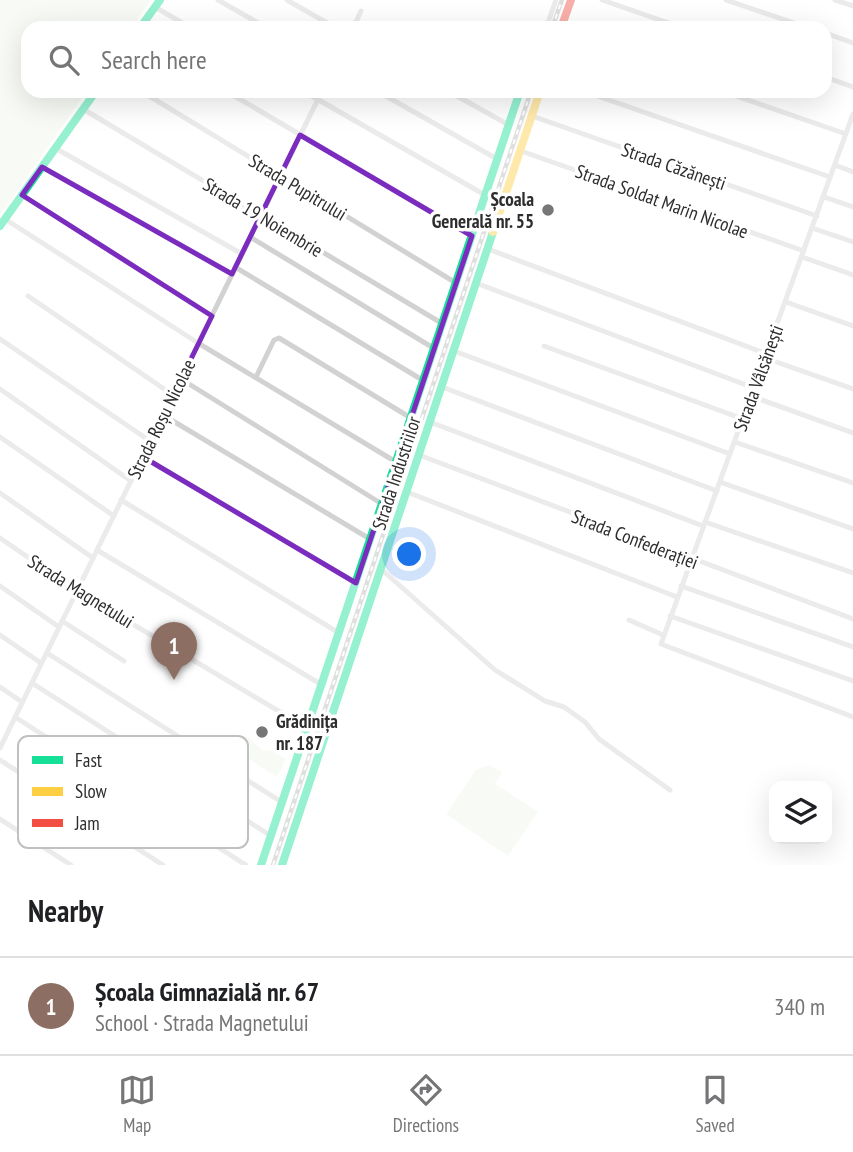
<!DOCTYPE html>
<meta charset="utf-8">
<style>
:root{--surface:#fff;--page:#f2f2f2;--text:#202124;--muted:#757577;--line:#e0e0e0;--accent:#767676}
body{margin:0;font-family:"PT Sans Narrow",sans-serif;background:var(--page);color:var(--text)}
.controls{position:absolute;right:21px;bottom:21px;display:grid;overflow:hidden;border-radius:14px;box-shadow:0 7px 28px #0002}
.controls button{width:63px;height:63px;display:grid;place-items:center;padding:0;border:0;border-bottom:2px solid var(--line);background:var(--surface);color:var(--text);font:35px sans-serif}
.you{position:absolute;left:410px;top:555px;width:24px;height:24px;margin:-18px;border:5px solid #fff;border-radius:50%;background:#1a73e8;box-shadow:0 0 0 10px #1a73e833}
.badge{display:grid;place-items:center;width:46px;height:46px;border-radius:50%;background:var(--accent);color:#fff;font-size:23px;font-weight:700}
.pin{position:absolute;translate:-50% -58px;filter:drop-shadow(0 2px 4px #0008)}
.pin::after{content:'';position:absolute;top:37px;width:24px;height:21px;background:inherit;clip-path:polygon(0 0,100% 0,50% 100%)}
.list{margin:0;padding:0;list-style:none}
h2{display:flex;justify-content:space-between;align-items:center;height:91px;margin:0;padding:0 28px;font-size:30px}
h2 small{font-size:23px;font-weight:400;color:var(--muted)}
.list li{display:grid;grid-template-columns:46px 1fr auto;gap:21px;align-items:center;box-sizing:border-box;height:98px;padding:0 28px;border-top:2px solid var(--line)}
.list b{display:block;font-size:26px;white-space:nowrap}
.list p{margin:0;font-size:23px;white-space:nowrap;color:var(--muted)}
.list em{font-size:23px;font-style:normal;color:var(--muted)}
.icon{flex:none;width:38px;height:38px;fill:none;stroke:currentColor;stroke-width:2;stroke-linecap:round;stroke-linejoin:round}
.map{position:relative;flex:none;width:853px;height:865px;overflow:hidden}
.search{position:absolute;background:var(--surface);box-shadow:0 7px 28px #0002;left:21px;right:21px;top:21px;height:77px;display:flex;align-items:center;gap:18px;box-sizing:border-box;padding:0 24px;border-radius:21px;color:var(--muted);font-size:26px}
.sheet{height:189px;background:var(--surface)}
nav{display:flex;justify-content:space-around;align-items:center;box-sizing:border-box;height:98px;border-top:2px solid var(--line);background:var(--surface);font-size:19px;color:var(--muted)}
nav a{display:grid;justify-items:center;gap:4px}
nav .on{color:var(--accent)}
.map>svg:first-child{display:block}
.green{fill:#f0f4ea}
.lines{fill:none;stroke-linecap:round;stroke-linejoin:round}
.street{stroke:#d2d2d2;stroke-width:5}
.fast{stroke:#16e098;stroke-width:8}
.slow{stroke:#ffcf43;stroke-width:8}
.jam{stroke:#f24e42;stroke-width:8}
.rail-casing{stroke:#b9b9b9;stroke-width:4.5}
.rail{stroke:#fff;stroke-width:2;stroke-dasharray:5;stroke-linecap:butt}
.marked{fill:none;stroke:#7b2cbf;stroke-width:5;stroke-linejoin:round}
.poi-dot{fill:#767676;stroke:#fff;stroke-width:2.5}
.labels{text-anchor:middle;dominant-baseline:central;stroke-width:7;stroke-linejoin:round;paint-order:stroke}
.street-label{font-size:19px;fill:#2d2d2d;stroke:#fff}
.poi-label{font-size:19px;font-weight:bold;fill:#2d2d2d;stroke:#fff;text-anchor:end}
.key{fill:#fff;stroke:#c0c0c0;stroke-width:2}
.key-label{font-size:19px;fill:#2d2d2d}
</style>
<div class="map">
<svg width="853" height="865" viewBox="0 0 853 865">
<rect width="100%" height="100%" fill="#fff"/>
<!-- green -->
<g class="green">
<path d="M0,0H151L131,28H28V91H87L0,215Z"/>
<path d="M246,736L264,751L271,750L286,759L277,777L236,751Z"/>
<path d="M489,765L502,772L495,784L538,812L508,856L446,814L476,770Z"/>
</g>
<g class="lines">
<!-- street -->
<g class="street">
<path d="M218,0L267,28"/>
<path d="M287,0L336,28"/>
<path d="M602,0L683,28"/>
<path d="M726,0L809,28"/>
<path d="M835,0L853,6"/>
<path d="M155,7L191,28"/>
<path d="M353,28L361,11"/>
<path d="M546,28L556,0"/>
<path d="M825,33L853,43"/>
<path d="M825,77L853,87"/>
<path d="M141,91L456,283"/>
<path d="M226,91L472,236"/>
<path d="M303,91L485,195"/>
<path d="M377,91L497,159"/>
<path d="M448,91L509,125"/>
<path d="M583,91L830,177"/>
<path d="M722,91L846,134"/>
<path d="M83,109L443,324"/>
<path d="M853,114L661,644L853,717"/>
<path d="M532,116L817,216"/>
<path d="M55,148L242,254"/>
<path d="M521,151L804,251"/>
<path d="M835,165L853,172"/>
<path d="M42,167L232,274"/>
<path d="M22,195L212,316"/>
<path d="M824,197L853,207"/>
<path d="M5,219L198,343L396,462"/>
<path d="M812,228L853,242"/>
<path d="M250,237L435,349"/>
<path d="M488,249L767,354"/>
<path d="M802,257L853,275"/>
<path d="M235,267L424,381"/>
<path d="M476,283L754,388"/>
<path d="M28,296L173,395"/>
<path d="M786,302L853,326"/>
<path d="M0,339L150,441"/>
<path d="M544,346L743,419"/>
<path d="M454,351L730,454"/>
<path d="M765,358L853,389"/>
<path d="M256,377L274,340L279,338L411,418"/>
<path d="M181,379L382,504"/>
<path d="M442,387L717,491"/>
<path d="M0,389L131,481"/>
<path d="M751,396L853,433"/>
<path d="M163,415L370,539"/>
<path d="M430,422L703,526"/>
<path d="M0,437L114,516"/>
<path d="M735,442L853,483"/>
<path d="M419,455L853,619"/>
<path d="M143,457L356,583"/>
<path d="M720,482L853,529"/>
<path d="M407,492L677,597"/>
<path d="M0,493L93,558"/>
<path d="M121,500L339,633"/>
<path d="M705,522L853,573"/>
<path d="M0,538L77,591L307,728"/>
<path d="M97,550L322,685"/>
<path d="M381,569L495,670L545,701L564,707L585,722L599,739L670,790"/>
<path d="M0,586L59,627"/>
<path d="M681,586L853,647"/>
<path d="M670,616L853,681"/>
<path d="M629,620L663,635"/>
<path d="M62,621L124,661"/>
<path d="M0,635L41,663"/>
<path d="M47,653L283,803"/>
<path d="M32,683L271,836"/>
<path d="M0,687L22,702"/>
<path d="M15,717L246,865"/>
<path d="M0,748L322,91"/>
<path d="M0,760L163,865"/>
<path d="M0,819L71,865"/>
</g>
<!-- fast -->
<g class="fast">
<path d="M140,28L160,0"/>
<path d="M0,226L96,91"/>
<path d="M261,865L520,91"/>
<path d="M282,865L493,232"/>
</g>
<!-- slow -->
<path class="slow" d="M493,232L540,91"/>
<!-- jam -->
<path class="jam" d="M561,28L571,0"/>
<defs>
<g id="rail">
<path d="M552,28L562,0"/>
<path d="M273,865L531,91"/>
</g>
</defs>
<!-- rail casing -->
<use href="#rail" class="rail-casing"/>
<!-- rail -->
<use href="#rail" class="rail"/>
</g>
<!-- marked area -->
<path d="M0 0H853V865H0ZM300,135L472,236L356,583L143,457L212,316L22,195L42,167L232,274Z" fill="#fff" fill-opacity=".55" fill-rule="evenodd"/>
<path class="marked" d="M300,135L472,236L356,583L143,457L212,316L22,195L42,167L232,274Z"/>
<!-- markers -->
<g class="poi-dot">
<circle cx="548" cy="210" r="7"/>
<circle cx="262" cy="732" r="7"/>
</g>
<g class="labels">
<!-- street labels -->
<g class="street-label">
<text transform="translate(674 166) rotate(19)">Strada Căzănești</text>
<text transform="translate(298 187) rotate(31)">Strada Pupitrului</text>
<text transform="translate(662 201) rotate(20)">Strada Soldat Marin Nicolae</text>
<text transform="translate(263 217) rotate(31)">Strada 19 Noiembrie</text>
<text transform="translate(758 378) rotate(-70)">Strada Vâlsănești</text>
<text transform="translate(161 419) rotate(-64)">Strada Roșu Nicolae</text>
<text transform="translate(396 473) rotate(-72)">Strada Industriilor</text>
<text transform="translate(635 539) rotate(21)">Strada Confederației</text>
<text transform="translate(81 591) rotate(32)">Strada Magnetului</text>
</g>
<!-- poi labels -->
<g class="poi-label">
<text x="534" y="199">Școala<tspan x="534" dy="22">Generală nr. 55</tspan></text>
<text x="276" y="721" text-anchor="start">Grădinița<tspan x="276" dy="22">nr. 187</tspan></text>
</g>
</g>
<!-- legend -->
<rect x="18" y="736" width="230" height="112" rx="10" class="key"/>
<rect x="32" y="756" width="31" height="8" fill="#16e098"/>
<rect x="32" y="787" width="31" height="9" fill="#ffcf43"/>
<rect x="32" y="819" width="31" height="8" fill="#f24e42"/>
<g class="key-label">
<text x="75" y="767">Fast</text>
<text x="75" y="798">Slow</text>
<text x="75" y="830">Jam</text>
</g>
</svg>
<div class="controls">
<button><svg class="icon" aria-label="layers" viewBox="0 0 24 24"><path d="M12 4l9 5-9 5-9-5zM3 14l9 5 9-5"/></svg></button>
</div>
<div class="you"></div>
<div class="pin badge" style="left:174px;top:680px;background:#8d6e63">1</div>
<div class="search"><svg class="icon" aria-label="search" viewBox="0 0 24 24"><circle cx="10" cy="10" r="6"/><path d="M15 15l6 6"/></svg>Search here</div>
</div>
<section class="sheet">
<h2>Nearby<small></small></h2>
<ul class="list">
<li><span class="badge" style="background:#8d6e63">1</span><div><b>Școala Gimnazială nr. 67</b><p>School · Strada Magnetului</p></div><em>340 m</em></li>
</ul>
</section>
<nav>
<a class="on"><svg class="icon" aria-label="map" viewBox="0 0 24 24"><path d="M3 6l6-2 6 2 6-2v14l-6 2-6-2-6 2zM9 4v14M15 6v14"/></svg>Map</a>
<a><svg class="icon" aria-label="directions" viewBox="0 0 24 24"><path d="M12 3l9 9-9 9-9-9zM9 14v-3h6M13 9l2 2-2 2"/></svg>Directions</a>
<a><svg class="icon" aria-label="saved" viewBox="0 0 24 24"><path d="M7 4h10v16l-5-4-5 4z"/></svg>Saved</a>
</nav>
